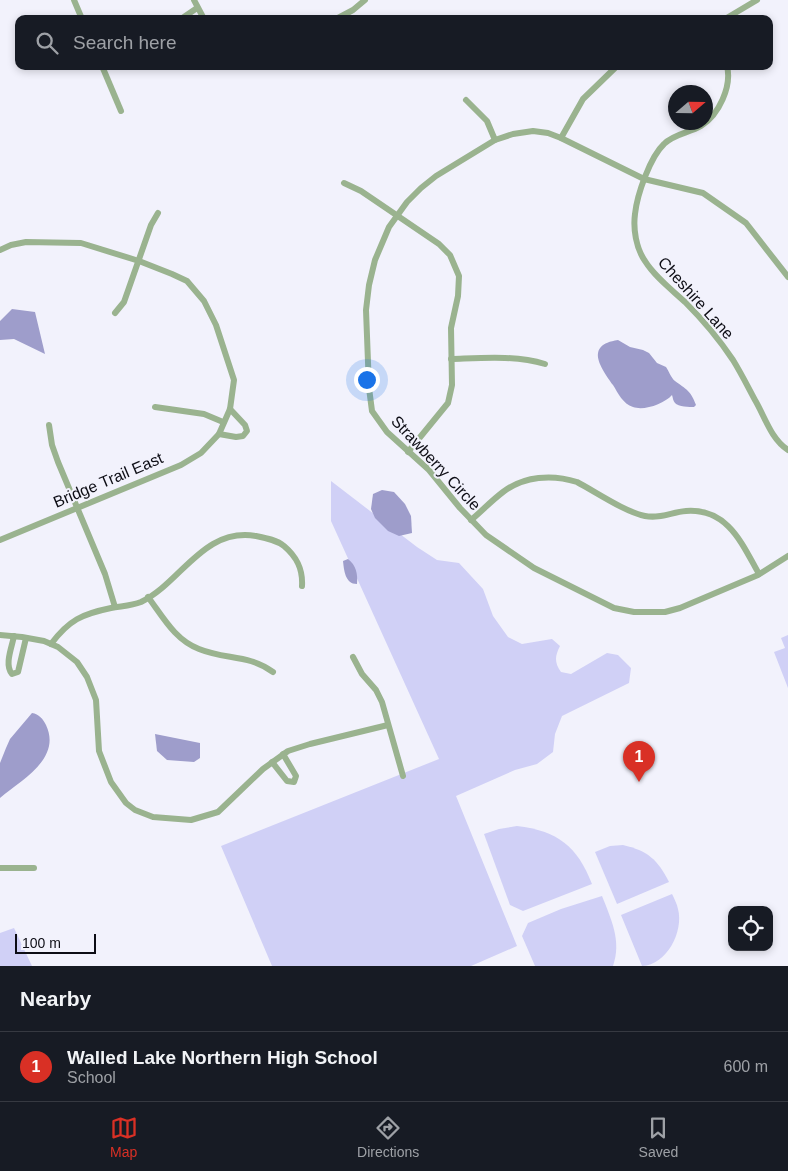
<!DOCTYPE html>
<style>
:root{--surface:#171b24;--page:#20242c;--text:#f1f3f6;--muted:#9ea1a6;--line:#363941;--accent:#d93025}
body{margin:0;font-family:Arial,sans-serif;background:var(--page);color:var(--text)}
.controls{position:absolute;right:15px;bottom:15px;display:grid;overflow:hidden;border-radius:10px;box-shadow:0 2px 8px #0003}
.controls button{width:45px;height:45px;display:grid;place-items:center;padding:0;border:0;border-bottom:1px solid var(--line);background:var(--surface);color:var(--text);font:25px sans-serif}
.compass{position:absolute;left:668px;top:85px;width:45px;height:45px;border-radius:50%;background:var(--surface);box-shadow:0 2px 8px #0003;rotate:70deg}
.scale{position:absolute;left:15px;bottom:12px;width:81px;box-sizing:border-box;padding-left:5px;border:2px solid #0d0d15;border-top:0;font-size:14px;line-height:18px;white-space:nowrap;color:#0d0d15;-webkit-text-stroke:4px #f2f2fc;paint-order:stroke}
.you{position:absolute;left:366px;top:379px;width:18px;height:18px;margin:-12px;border:4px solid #fff;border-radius:50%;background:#1a73e8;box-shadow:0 0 0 8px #1a73e833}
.badge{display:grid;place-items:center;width:32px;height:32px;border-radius:50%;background:var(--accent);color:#fff;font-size:16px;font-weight:700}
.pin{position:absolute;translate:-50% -41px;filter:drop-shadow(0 1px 2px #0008)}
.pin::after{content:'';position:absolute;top:26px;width:18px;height:15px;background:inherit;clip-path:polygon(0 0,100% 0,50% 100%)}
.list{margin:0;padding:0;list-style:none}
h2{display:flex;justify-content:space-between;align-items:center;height:65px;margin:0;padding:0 20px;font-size:21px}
h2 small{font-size:16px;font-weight:400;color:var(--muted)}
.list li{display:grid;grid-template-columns:32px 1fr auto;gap:15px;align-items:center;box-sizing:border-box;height:70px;padding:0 20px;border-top:1px solid var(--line)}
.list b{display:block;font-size:19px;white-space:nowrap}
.list p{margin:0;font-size:16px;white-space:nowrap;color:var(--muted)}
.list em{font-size:16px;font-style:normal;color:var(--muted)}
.icon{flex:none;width:28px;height:28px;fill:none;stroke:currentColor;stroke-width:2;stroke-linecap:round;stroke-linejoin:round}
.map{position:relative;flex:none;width:788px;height:966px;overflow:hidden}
.search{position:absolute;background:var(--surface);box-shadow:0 2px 8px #0003;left:15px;right:15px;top:15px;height:55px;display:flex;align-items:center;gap:12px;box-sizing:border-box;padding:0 18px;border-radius:10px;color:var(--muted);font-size:19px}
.sheet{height:135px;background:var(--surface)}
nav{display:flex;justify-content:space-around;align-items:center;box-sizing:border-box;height:70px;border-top:1px solid var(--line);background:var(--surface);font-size:14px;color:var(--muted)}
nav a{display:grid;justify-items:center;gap:2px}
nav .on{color:var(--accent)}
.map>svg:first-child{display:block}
.green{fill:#d0d0f6}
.water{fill:#9e9dcb}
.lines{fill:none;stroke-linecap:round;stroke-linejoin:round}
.street{stroke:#9ab38f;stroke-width:6}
.labels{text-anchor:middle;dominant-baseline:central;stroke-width:4;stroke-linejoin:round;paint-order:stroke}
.street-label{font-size:16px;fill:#0d0d15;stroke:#f2f2fc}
</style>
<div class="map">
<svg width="788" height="966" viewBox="0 0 788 966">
<rect width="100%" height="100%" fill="#f2f2fc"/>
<!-- green -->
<g class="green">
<path d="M331,481L417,547L437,560L459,563L483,589L493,616L508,637L522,644L552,639L560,646C555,656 554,662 561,672L571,674L607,653L618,655L631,668L629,683L562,716L555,734L553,752L537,764L515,770L456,796L517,946L471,966H272L221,846L439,759L331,521Z"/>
<path d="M788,635V688L774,652L785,648L781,638Z"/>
<path d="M517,826C558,831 577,846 592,884L523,911L510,905L484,834L499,829Z"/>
<path d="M623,845C648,851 657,859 669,882L617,904L595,852L610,846Z"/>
<path d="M672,894C674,898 677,904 678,909C684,931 667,965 642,966L621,915Z"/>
<path d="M602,896C611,919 622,941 613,966H535L522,936L528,923L561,909Z"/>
<path d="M14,928L32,966H0V933Z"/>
</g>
<!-- water -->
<g class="water">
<path d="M12,309L35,312L45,354L14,339L0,340V321Z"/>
<path d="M618,340L630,347L643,350L649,353L657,363L666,367C669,371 671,378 675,381C686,389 691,391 696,405L694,407C690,407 678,407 675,403C673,401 673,398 672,395C664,404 644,411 633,407C623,404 618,393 613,385C601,368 584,345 618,340Z"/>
<path d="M382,490L394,492L405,504L411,516L412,533L399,536L388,531L375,518L371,509L373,494Z"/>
<path d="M348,559C356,565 358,574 357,584C345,584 344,570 343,561Z"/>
<path d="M32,713C39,714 43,719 46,725C62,759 21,780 0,798V763L6,748L10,739Z"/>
<path d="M155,734L200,743V758L194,762L167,760L157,751Z"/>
</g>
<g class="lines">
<!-- street -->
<g class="street">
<path d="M74,0L82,19"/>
<path d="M194,0L204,19"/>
<path d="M181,19L197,8"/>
<path d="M336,19L353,10L365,0"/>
<path d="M725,19L757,0"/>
<path d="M102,66L121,111"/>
<path d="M727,66C732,86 719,115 701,126C689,133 674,134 664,144C650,157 637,195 635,214C633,229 636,248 645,261C655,277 671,289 685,302C702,319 719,339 733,360C741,373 748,387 755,400C765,417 771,439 788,450"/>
<path d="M466,100L487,121L495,140"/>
<path d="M561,138L583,99L617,66"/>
<path d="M344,183L361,191L439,244L450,255L459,276L458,296L451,328L452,385L448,403L408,452"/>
<path d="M0,250L11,245L26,242L81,243L139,261L172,274L187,281L204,301L216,325L234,380L230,409L219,434L201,453L181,465L0,540"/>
<path d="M788,277L746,223L703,193L644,179L561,138L548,133L533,131L513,134L495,140L436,176L421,188L407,202L389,227L375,260L369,285L366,310L369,388L372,411L387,432L429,470L460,508L486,535L534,568L614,608L634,612H665L680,608L758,575L788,556"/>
<path d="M115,313L124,302L151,225L158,213"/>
<path d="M451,359C482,358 515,355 545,364"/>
<path d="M155,407L204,414L223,422"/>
<path d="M49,425L52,445L58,462L105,574L115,607"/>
<path d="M219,434L236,437L243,436L247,431L245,425L230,409"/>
<path d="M471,520C482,511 491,501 503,492C524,476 552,474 577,482C596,492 625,512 645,516C660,519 672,512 686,511C728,508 742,544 759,574"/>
<path d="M148,597C163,617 175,640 199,649C226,660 248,654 273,672"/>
<path d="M0,635L22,637L44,641L58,647L77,662L87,677L96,700L99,751L111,782L126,803L135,810L153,817L191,820L218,812L263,769L288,751L310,744L388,725"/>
<path d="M14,636C12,647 4,665 12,674L18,672L26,638"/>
<path d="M51,644C69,620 82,614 111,608C121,606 131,606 141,602C181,583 203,527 256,536C266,538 277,540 284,546C297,557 303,569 302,586"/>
<path d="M353,657L362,674L376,690L382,702L403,776"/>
<path d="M272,762L287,781L294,782L296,776L283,754"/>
<path d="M0,868H34"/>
</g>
</g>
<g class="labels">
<!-- street labels -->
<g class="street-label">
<text transform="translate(696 298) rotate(48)">Cheshire Lane</text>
<text transform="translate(436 463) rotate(47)">Strawberry Circle</text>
<text transform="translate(108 480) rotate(-23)">Bridge Trail East</text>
</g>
</g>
</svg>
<div class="controls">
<button><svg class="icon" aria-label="locate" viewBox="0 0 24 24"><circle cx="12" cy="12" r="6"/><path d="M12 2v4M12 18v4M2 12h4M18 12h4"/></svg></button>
</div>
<svg class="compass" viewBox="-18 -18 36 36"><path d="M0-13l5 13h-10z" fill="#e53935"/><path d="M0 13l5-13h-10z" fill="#9ea1a6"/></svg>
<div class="scale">100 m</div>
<div class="you"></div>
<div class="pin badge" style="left:639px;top:782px">1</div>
<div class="search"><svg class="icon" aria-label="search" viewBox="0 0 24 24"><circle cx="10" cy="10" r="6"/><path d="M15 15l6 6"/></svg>Search here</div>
</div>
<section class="sheet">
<h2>Nearby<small></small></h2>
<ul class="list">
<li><span class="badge">1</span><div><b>Walled Lake Northern High School</b><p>School</p></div><em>600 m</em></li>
</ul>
</section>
<nav>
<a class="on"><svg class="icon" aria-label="map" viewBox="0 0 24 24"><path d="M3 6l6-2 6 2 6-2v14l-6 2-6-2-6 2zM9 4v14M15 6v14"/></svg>Map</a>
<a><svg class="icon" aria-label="directions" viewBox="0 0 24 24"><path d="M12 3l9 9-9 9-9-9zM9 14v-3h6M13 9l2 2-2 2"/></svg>Directions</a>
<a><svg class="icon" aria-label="saved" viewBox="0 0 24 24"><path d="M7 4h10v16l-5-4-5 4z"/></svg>Saved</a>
</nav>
